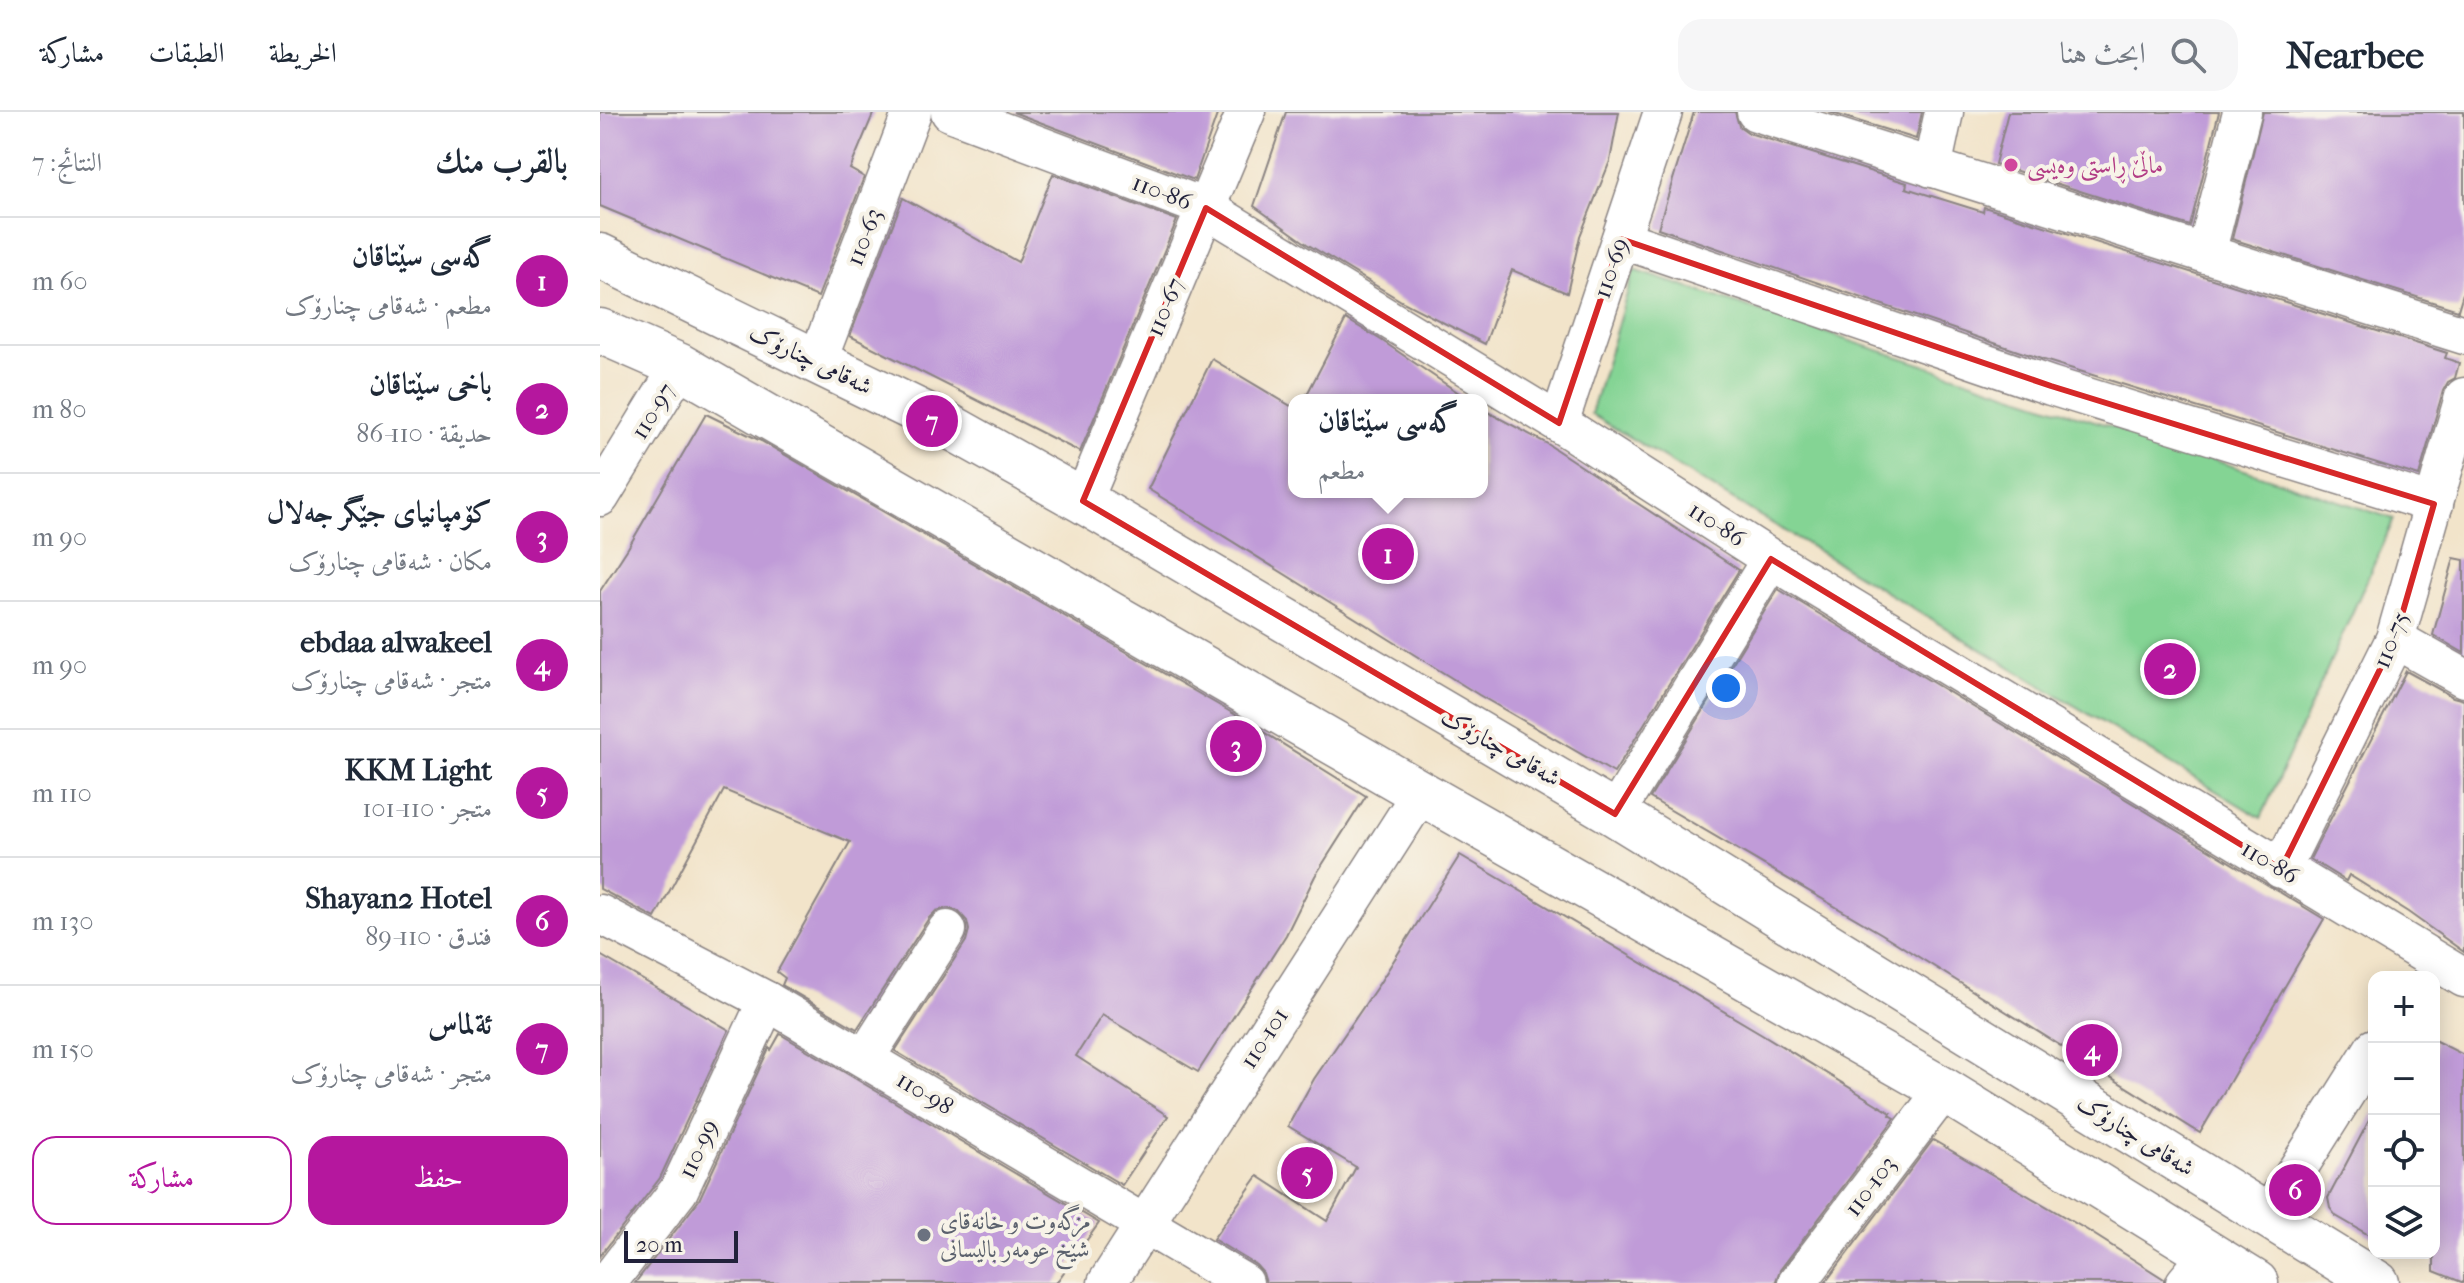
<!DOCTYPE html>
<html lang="ar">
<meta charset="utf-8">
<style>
:root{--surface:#fff;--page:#f6f6f7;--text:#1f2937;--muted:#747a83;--line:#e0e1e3;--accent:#b5179e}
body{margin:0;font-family:"IM FELL French Canon",Amiri,serif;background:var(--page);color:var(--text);direction:rtl}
.controls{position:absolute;right:24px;bottom:24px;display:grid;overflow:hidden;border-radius:16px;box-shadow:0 4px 20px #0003}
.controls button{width:72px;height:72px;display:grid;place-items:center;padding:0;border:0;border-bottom:2px solid var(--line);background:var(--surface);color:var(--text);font:40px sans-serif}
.scale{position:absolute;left:24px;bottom:20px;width:114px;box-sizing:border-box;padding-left:8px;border:4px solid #22223b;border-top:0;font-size:22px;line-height:28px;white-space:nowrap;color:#22223b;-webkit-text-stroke:6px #f7f3e8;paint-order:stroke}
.you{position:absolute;left:1126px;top:576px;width:28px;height:28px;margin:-20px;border:6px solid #fff;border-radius:50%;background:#1a73e8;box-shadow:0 0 0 12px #1a73e833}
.badge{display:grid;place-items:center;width:52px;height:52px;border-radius:50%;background:var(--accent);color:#fff;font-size:26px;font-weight:700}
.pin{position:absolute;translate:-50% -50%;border:4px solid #fff;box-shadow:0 2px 8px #0006}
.popup{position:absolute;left:688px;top:282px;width:200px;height:104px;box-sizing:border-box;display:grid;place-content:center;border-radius:16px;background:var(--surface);filter:drop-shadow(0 2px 6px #0005);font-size:26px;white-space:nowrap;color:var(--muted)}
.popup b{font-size:30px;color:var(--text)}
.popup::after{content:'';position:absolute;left:50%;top:100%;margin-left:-16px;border:16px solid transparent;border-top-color:var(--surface)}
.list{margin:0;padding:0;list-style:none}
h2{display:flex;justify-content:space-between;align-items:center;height:104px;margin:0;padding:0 32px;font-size:34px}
h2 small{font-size:26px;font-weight:400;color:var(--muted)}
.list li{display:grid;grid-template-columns:52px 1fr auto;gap:24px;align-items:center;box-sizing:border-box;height:128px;padding:0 32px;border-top:2px solid var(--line)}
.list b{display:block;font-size:30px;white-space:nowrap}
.list p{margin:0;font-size:26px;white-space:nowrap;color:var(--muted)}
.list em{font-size:26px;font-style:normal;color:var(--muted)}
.actions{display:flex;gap:16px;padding:24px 32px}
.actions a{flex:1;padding:18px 0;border:2px solid var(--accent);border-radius:24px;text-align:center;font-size:28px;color:var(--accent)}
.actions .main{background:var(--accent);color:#fff}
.icon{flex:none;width:44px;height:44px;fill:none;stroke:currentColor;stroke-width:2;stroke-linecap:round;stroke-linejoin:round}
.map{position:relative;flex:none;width:1864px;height:1171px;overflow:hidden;direction:ltr}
header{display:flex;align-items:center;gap:48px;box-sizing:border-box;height:112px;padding:0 40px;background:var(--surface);border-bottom:2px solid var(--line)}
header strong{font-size:38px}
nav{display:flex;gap:44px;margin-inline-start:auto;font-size:28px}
.search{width:560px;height:72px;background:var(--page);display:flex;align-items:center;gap:20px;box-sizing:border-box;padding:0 28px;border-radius:24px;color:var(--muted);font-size:30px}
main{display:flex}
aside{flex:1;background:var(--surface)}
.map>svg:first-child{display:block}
.green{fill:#84d494;stroke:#537b68;stroke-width:2}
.building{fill:#c09bd8}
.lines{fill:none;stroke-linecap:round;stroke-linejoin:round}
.street-casing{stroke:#8a8382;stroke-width:41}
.primary-casing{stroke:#8a8382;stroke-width:47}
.street{stroke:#fff;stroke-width:38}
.primary{stroke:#fff;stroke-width:44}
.marked{fill:none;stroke:#d62828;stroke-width:6;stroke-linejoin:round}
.hotel-dot{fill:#d1479c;stroke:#f7f3e8;stroke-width:3}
.worship-dot{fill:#6b7280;stroke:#f7f3e8;stroke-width:3}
.labels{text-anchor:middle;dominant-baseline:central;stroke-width:8;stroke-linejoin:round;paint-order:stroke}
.hotel-label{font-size:24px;fill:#b23c85;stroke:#f7f3e8;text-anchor:start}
.street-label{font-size:24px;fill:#22223b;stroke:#f7f3e8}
.worship-label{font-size:24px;fill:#5b616d;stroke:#f7f3e8;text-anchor:start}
</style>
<header>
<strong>Nearbee</strong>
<div class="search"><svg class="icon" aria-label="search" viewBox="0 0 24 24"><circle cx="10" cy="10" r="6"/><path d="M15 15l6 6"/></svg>ابحث هنا</div>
<nav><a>الخريطة</a><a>الطبقات</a><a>مشاركة</a></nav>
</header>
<main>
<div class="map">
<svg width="1864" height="1171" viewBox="0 0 1864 1171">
<rect width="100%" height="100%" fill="#f7f3e8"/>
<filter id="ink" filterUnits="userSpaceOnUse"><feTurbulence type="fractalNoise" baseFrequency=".0125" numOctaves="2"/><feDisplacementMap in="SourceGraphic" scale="16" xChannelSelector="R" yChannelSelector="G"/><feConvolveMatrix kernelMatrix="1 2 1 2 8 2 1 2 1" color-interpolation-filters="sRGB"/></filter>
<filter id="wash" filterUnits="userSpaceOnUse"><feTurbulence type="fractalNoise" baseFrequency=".006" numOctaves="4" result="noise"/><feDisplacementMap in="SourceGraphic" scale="32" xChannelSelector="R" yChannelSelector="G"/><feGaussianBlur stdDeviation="1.8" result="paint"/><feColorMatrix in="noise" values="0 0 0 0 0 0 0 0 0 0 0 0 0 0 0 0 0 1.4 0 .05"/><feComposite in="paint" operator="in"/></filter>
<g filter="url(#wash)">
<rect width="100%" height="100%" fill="#f2e4ca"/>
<!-- green -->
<path class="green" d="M1034,158L1794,407L1661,706L991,302Z"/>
<g id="blocks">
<!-- building -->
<g class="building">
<path d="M0,0H274L250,57L264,65L218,185L0,94Z"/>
<path d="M413,0H618L594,68Z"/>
<path d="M686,0H1019L1010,49L980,124L967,181L912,158L885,232L803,190L707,132L654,94Z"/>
<path d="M1094,0H1135L1139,14L1149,21L1307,71L1306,76L1383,100L1384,95L1847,241L1845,246L1859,251L1855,266L1848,270L1843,279L1819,364L1444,248L1058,116Z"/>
<path d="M1229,0H1322L1316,27Z"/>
<path d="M1408,0H1619L1590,114L1395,52Z"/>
<path d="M1663,0H1864V178L1858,198L1632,127Z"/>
<path d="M453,62L577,108L480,340L250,224L303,86L418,150Z"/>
<path d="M746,207L781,228L869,288H704Z"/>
<path d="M612,247L694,296V380H882V297L946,331L1139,458L1014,661L879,583L548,377Z"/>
<path d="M106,302L161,329L641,606L766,684L715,764L686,823L598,960L502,903L476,944L568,1004L522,1073L295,939L366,829L369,818L367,809L358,799L347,796L336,799L329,806L257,917L182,873L185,866L177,860L250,730L124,678L55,806L0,777V479L28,436Z"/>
<path d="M1854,446L1864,448V541L1833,523Z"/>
<path d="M1178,477L1724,807L1600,1021L1282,822L1050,686Z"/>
<path d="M1806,559L1853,585L1864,588V840L1808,800L1749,763L1746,769L1710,747Z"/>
<path d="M860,743L1162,922L1291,1001L1290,1003L1295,1006L1180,1158L1175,1171H666L663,1161L656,1153L613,1127L658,1064L727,1109L756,1055L688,1014L714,967L779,872Z"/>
<path d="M0,843L129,918L60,1066L0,1144Z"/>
<path d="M180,922L499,1111L456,1171H35L99,1088L169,936L171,938Z"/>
<path d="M1834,928L1864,943V1171L1834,1159Z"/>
<path d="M1774,999V1126L1736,1104L1730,1096L1728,1086Z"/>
<path d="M1333,1028L1487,1118L1564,1167V1171H1225Z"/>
</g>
</g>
</g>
<g filter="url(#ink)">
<use href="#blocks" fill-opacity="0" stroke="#8a8382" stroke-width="2"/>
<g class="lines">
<defs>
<g id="street">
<path d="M350,0L606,96L959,311L1171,447L1864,866"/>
<path d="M1156,0L1864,223"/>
<path d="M1332,56L1344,0"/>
<path d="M1021,127L1451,274L1834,392"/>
<path d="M1606,142L1642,0"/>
<path d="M217,250L312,0"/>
<path d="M959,311L1063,0"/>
<path d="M0,385L80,254"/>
<path d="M483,389L646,0"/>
<path d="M1795,527L1864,566"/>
<path d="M1015,702L1171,447"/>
<path d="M1681,757L1795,527L1864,285"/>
<path d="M0,802L167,889L644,1171"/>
<path d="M265,946L347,818"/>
<path d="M1668,1104L1774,936"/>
<path d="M7,1171L79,1078L167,889"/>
<path d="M507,1171L821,681"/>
<path d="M1197,1171L1344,978"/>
<path d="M1585,1171L1610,1141"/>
</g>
<g id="primary">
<path d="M0,144L349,314L483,389L1015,702L1777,1171"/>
<path d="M0,219L80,254L821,681L1344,978L1656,1171"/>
</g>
</defs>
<!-- street casing -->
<use href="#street" class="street-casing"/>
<!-- primary casing -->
<use href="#primary" class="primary-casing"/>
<!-- street -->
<use href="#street" class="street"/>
<!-- primary -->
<use href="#primary" class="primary"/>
</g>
</g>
<!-- marked area -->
<path class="marked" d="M606,96L959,311L1021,127L1451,274L1834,392L1795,527L1681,757L1171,447L1015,702L483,389Z"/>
<!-- markers -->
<circle class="hotel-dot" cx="1411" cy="53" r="8"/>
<circle class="worship-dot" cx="324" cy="1123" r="8"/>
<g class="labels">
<!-- hotel labels -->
<g class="hotel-label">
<text x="1427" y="53">ماڵێ ڕاستی وەیسی</text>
</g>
<!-- street labels -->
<g class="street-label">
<text transform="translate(562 80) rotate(21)">110-86</text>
<text transform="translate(264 125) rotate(-69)">110-63</text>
<text transform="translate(1011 156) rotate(-71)">110-69</text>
<text transform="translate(565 195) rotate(-67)">110-67</text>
<text transform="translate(211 247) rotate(26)">شەقامی چنارۆک</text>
<text transform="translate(53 299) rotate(-58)">110-97</text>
<text transform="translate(1117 412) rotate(33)">110-86</text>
<text transform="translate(1791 528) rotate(-68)">110-75</text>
<text transform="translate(901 635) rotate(30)">شەقامی چنارۆک</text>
<text transform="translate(1670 750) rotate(31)">110-86</text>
<text transform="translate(664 926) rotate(-57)">110-101</text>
<text transform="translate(325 981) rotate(31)">110-98</text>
<text transform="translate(1536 1023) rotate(32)">شەقامی چنارۆک</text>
<text transform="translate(98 1037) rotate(-65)">110-99</text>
<text transform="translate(1270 1074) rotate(-53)">110-103</text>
</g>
<!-- worship labels -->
<g class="worship-label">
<text x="340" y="1109">مزگەوت و خانەقای<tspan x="340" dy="28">شێخ عومەر بالیسانی</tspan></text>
</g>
</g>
</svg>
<div class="controls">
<button>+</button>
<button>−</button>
<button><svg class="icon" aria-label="locate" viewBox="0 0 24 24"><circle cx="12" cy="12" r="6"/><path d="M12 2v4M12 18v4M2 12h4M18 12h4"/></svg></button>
<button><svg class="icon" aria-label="layers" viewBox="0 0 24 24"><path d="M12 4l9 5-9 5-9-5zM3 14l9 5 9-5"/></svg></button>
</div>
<div class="scale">20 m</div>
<div class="you"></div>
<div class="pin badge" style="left:788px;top:442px">1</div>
<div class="popup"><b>گەسی سێتاقان</b>مطعم</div>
<div class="pin badge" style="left:1570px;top:557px">2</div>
<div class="pin badge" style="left:636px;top:634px">3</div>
<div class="pin badge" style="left:1492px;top:938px">4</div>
<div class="pin badge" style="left:707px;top:1061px">5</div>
<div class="pin badge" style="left:1695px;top:1078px">6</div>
<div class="pin badge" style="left:332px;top:309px">7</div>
</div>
<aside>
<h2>بالقرب منك<small>النتائج: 7</small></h2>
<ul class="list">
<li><span class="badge">1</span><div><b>گەسی سێتاقان</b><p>مطعم · شەقامی چنارۆک</p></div><em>60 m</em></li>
<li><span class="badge">2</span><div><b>باخی سێتاقان</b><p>حديقة · 110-86</p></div><em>80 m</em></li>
<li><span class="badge">3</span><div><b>کۆمپانیای جێگر جەلال</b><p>مكان · شەقامی چنارۆک</p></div><em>90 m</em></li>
<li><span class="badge">4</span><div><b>ebdaa alwakeel</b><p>متجر · شەقامی چنارۆک</p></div><em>90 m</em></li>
<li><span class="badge">5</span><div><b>KKM Light</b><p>متجر · 110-101</p></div><em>110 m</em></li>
<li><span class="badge">6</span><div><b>Shayan2 Hotel</b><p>فندق · 110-89</p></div><em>130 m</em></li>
<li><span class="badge">7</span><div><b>ئةلماس</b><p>متجر · شەقامی چنارۆک</p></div><em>150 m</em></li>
</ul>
<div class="actions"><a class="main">حفظ</a><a>مشاركة</a></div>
</aside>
</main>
